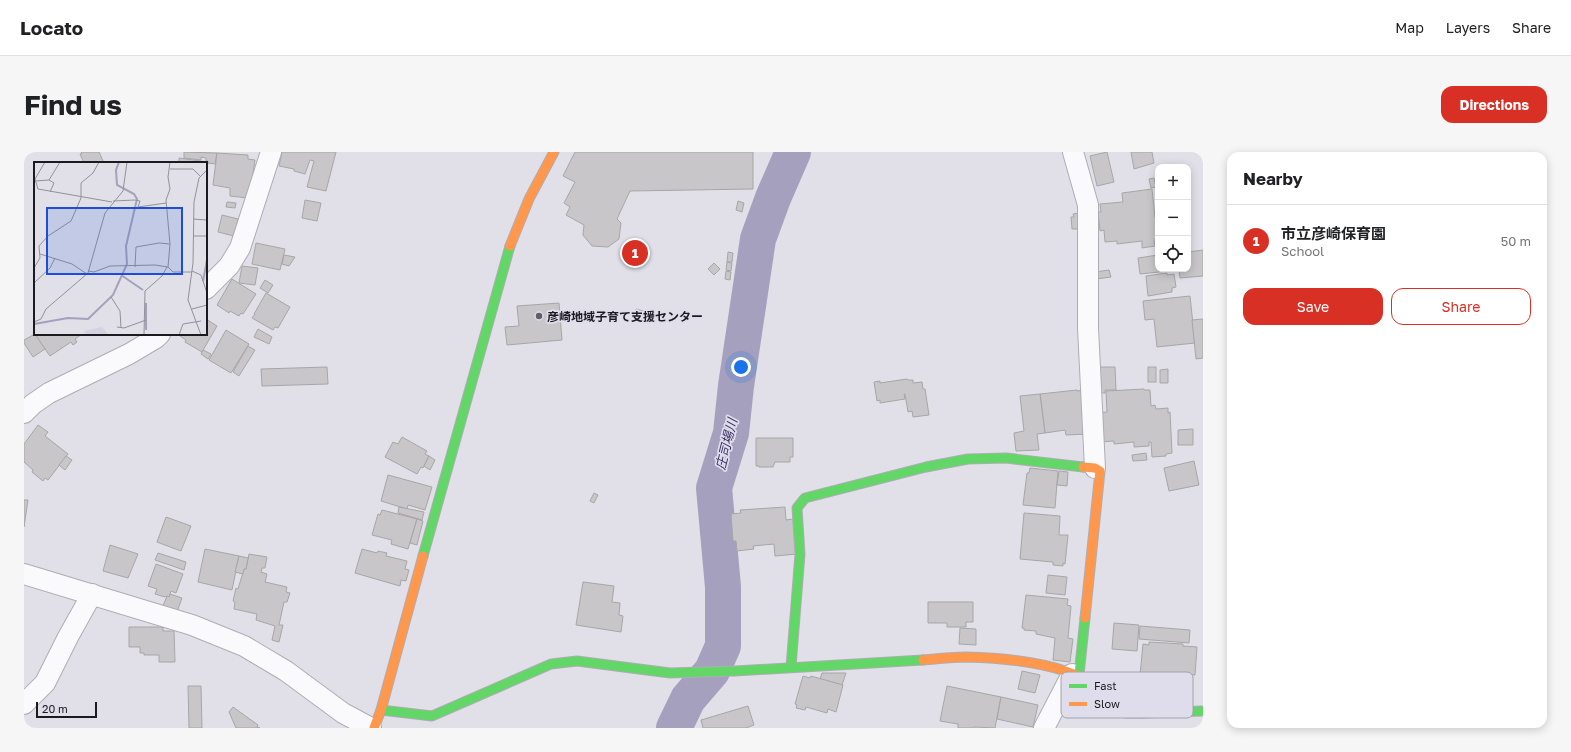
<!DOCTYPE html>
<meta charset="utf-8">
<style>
:root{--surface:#fff;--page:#f6f6f6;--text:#202124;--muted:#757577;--line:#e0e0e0;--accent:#d93025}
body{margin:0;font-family:"Golos Text","Noto Sans JP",sans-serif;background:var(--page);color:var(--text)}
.controls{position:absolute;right:12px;top:12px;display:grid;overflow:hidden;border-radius:8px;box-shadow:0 2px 10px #0003}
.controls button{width:36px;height:36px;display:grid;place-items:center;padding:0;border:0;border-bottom:1px solid var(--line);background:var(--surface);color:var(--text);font:20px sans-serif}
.scale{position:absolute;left:12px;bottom:10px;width:61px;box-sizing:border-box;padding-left:4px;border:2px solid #1b1a1f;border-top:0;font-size:11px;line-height:14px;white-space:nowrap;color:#1b1a1f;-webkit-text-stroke:3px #dfddeb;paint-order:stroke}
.you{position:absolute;left:717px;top:215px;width:14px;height:14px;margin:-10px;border:3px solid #fff;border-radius:50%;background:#1a73e8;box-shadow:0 0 0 6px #1a73e833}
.badge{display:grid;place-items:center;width:26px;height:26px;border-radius:50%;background:var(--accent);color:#fff;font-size:13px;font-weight:700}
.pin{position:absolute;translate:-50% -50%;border:2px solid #fff;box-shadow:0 1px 4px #0006}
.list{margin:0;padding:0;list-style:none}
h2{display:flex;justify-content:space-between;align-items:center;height:52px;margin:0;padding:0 16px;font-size:17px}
h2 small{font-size:13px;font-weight:400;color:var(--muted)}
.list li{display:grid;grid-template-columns:26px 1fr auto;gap:12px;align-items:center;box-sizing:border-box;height:72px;padding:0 16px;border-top:1px solid var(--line)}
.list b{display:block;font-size:15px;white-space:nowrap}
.list p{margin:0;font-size:13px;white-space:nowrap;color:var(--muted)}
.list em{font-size:13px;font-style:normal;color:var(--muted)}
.actions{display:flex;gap:8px;padding:12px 16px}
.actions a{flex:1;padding:9px 0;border:1px solid var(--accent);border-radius:12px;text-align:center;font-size:14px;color:var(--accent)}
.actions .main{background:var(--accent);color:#fff}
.icon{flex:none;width:22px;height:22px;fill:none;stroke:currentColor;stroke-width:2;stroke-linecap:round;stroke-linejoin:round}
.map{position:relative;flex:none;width:1179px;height:576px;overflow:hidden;border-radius:12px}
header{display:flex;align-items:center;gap:24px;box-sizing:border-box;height:56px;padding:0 20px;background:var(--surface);border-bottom:1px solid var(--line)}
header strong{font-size:19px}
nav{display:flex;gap:22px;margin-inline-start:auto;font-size:14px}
.intro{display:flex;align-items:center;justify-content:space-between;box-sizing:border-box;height:96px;padding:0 24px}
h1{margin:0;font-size:28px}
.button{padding:10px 18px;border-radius:12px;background:var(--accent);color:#fff;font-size:14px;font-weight:700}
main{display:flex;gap:24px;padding:0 24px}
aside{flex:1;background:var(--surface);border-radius:12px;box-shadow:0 2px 10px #0003}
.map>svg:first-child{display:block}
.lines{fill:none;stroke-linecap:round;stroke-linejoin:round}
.river{stroke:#a5a0bd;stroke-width:36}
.building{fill:#c8c6c8;stroke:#a7a6a7}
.street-casing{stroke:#aeadb4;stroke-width:22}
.fast-casing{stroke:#aeadb4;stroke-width:11}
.slow-casing{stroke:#aeadb4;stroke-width:11}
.street{stroke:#fafafc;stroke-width:20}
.fast{stroke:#63d668;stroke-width:9}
.slow{stroke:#ff974d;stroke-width:9}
.poi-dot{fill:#605f65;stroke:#dfddeb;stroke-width:1.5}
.labels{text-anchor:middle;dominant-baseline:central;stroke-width:3.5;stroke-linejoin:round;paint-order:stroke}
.poi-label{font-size:12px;font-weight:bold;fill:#1b1a1f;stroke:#dfddeb;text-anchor:start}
.water-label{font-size:13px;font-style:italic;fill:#3b2e63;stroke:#dfddeb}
.inset-river{fill:none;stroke:#a5a0bd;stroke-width:2}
.inset-road{fill:none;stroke:#929198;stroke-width:1}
.view{fill:#1d4ed8;fill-opacity:0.15;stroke:#1d4ed8;stroke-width:2}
.inset-edge{fill:none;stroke:#1b1a1f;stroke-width:2}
.key{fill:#dfddeb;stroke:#a4a2ae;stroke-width:1}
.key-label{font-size:11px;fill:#1b1a1f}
</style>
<header>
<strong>Locato</strong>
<nav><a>Map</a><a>Layers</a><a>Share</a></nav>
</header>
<div class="intro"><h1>Find us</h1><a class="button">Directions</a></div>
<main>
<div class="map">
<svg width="1179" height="576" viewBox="0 0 1179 576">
<rect width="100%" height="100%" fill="#e1e0e8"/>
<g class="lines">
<!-- river -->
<path class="river" d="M650,576L664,547L688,519L699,494V435L690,336L707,281L712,234L734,87L749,46L769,0"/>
</g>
<!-- building -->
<g class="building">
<path d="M57,0H75L80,11H60L56,2L58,1Z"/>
<path d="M160,0L193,1L191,12L184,11V9H182V6L177,5V8L160,6Z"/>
<path d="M258,0H312L302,39L283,35L290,9L286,8L281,22L270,19V17L255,14Z"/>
<path d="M551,0H729V37L606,39L593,67L597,71L595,87L584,95L568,94L559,83L560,73L542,63L546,55L540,51L551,30L539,24Z"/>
<path d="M1083,0L1090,30L1073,34L1066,4Z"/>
<path d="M1107,0H1128L1130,11L1110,17Z"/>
<path d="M193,1L224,3V7L231,8L226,42L224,46L206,44V36L189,33Z"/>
<path d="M155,6L184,10L182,26V11H155Z"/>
<path d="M1130,26L1132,35L1127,36L1125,27Z"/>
<path d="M1128,37L1131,65L1134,64V88H1130L1131,94L1118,96V89L1093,92V89L1081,90L1080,78L1076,79L1074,60H1077L1076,52L1099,50L1098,41Z"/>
<path d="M281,48L297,51L293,69L278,66Z"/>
<path d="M714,49L720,51L718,60L712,58Z"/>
<path d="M203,50L212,51L211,56L202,55Z"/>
<path d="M1055,61L1056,77H1048L1047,65H1050L1049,62Z"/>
<path d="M198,63L214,67L210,84L194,80Z"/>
<path d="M232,91L261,97L256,118L228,112Z"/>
<path d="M1179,98V124L1156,126L1155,118L1148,119V117H1164V100Z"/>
<path d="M704,100L709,101L708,110H703Z"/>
<path d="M260,103L271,105L265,114L258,112Z"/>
<path d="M1134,103V117H1145V119L1116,122L1114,106Z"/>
<path d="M703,110L708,111L707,119L702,118Z"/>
<path d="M690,111L696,117L690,123L684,117Z"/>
<path d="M218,114L234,116L231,133L215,131Z"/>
<path d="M1085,118L1087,125L1072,127L1071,120Z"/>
<path d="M702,119L707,120L706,128L701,127Z"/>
<path d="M1143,121V123L1150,122L1152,135L1148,136V140L1124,144L1122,124Z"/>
<path d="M208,127L232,142L219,162L217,161L215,164L206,159L205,161L193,153Z"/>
<path d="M241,128L249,133L244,141L236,136Z"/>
<path d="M242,141L266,155L254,176L251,175L249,178L228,166L231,162H230Z"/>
<path d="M1166,144L1171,191L1133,195L1130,167L1121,168L1119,149Z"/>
<path d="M535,151L538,188L483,193L481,175L495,174L493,154Z"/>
<path d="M612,157L623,160L621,167L610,164Z"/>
<path d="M182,167L193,174L178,200L161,190L162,188L156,184L157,182H182Z"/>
<path d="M1179,167V206L1172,207L1168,168Z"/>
<path d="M234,177L248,185L245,192L230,185Z"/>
<path d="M202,178L225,192L207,221L185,208Z"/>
<path d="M11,179V182H58L51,187L53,190L49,193L47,190L26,204L9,180Z"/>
<path d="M11,182L21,197L9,205L0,191V188Z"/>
<path d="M224,194L231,198L215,224L209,220Z"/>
<path d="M179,198L187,202L184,207L177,202Z"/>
<path d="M303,215L304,232L238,234L237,217Z"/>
<path d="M1074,215H1091L1092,238H1081V241H1075Z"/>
<rect x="1124" y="215" width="8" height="15"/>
<path d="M1144,217V231H1136V218Z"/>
<path d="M883,227L884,228H889V231L898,230L899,237H901L905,263L889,265L888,259L884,260L881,242H880L881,247L856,251V248L853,249L850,230L856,229V231Z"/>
<path d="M1120,237V238H1126L1127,254L1131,253L1132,257L1144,256V261L1146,260L1148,301L1142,302V304L1128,305L1127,290H1125V294L1110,295V290L1090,292V289L1075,290L1073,261L1083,260L1082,239Z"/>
<path d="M1053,238V239L1060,238L1064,282L1042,283L1041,278L1021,281L1016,242Z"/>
<path d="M1016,242L1021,281L1013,282L1015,298L992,299L990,281L1000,279L996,244Z"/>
<path d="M14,273L24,280L21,284L44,302L24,328L21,326L19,329L8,320L9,318L0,310V292Z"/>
<path d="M1169,277V293H1154V278Z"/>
<path d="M378,285L403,299L401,302L405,304L399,316L397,315L393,322L361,305L369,290L374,292Z"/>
<path d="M732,286H769V305H766V310H751L749,315H735V314H732Z"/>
<path d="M1122,301L1123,308L1109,309L1108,303Z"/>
<path d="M42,304L48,308L41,318L35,313Z"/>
<path d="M405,304L411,308L406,318L400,314Z"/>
<path d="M1170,309L1175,333L1145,339L1140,316Z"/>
<path d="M1006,316L1034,319L1031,356L999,353L1003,321H1005Z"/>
<path d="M1035,319L1044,320L1043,334L1033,333Z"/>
<path d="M364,323L408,335L401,358L384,353L383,357L357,349Z"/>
<path d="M570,341L574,343L570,351L566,349Z"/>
<path d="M0,348H4L0,375Z"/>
<path d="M375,355L400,360L398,368L374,361Z"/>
<path d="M761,355L762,368L769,367L773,402L751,404L750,392L729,394L730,397L713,399L712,389H709L707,362L717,361L716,358Z"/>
<path d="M358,358L393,367L384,397L367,392L368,388L348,383L354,362L356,363Z"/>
<path d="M1000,361L1036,364L1035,383H1044L1041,412L1039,411V414L1029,413V410L996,407Z"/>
<path d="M142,365L167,374L157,399L133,390Z"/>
<path d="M393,367L399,369L393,393L386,391Z"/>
<path d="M86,393L114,402L104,426L79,419Z"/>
<path d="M181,397L215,404L208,438L174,430Z"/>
<path d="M338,397L353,401L354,399L363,401L362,404L383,409L381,417L385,418L382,429L377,428L376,434L331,421Z"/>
<path d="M134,401L162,410L160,418L131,408Z"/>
<path d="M225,402L243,405L241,416H238L237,420L243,422L241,430L263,435L262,440L266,441L263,450H260L255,473H259L255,490L248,488L251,474L232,468L233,462L210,457L211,450L209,449L212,436L214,437L220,417H222Z"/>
<path d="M215,404L224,406L222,417H220L219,422L211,420Z"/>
<path d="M132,412L159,422L152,441L147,439L145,445L142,444L141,445L131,442L133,437L124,434Z"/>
<path d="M1024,423L1043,425L1041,443L1022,441Z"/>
<path d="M559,430L590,434L588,450L596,451L595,463L599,464L597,480L552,473Z"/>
<path d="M146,442L158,446L153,460L139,454L143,444L145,445Z"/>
<path d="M1002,443L1044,447L1043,453L1047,454L1044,486L1049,487L1046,510L1029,508L1031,486L1012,482V479L1000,478V476H998Z"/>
<path d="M904,450H949V470H942V475H923V471H904Z"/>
<path d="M1090,471L1115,473L1113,499L1088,497Z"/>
<path d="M1116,474L1166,478L1165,491L1115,487Z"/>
<path d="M105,475H139V479H150L151,510H135V503H120V501H116V495H105Z"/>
<path d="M936,476L952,477V493L935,492Z"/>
<path d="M1125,490L1159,492V494L1173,495L1171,523L1158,522L1156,526L1116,523L1119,492L1125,493Z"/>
<path d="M998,519L1016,523L1011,541L994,537Z"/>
<path d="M798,521H822L818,533L796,527Z"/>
<path d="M779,524L786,526L787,524L819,533L812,560L804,557L803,561L782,555L781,558L772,556L773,553L771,552Z"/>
<path d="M164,534H177L178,576H165Z"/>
<path d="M923,534L977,545L971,576L950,575V576H934V572L916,569Z"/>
<path d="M977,545L1014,553L1009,575L973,567Z"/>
<path d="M724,554L730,573L722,576H679L677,568Z"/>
<path d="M209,555L234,573L233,575L236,576H212L205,560Z"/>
</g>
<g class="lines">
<defs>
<g id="street">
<path d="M1049,0L1064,53V176L1071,316"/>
<path d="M182,137L205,114L216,96L247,0"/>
<path d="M0,261L9,252L25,241L105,202L132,186L136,182"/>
<path d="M0,422L168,473L220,494L262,519L319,561L347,576"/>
<path d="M0,552L21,531L44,485L68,442"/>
<path d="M1020,576L1048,522"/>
</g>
<g id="fast">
<path d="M399,404L486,94"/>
<path d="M767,515L776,402L773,356L781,346L902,315L944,307L982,306L1059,315"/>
<path d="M1055,523L1061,466"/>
<path d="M357,558L408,564L527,512L553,509L646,521L711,519L899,508"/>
<path d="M1118,561L1179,559"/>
</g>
<g id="slow">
<path d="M486,94L505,47L530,0"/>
<path d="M1059,315L1071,316L1076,319L1061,466"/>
<path d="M899,508C913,507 928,505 942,505C984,506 1044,512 1078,537C1087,544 1094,553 1102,561H1118"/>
<path d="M350,576L357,558L399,404"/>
</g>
</defs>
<!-- street casing -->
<use href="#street" class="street-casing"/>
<!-- fast casing -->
<use href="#fast" class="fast-casing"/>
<!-- slow casing -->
<use href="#slow" class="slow-casing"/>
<!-- street -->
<use href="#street" class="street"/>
<!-- fast -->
<use href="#fast" class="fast"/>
<!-- slow -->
<use href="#slow" class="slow"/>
</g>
<!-- markers -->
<circle class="poi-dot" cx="515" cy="164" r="4"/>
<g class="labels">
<!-- poi labels -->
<g class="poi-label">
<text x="523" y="164">彦崎地域子育て支援センター</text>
</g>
<!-- water labels -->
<g class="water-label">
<text transform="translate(702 292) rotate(-76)">庄司場川</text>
</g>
</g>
<!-- overview -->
<g transform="translate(10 10)">
<rect width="173" height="173" fill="#e1e0e8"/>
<path d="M68,165L75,173H52L50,169Z" fill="#d3d1e2"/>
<path class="inset-river" d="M87,113L109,128M169,119L173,98M0,162L34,156L54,157L79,133L93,102L92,84L103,37L100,32L83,23L82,8L85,0M112,168V141"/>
<path class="inset-road" d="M11,0L1,17L4,27L78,40M136,7H159L166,14M15,18L20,21L16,30M1,19L15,18L26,0M79,39L101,38L106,39L104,45L132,41M159,57L173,58M160,74H173M136,82L132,38L136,27L134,15L136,0M6,92L38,102L53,112M101,105L102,85L125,81L136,82L134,105M0,106L6,96L5,84L14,74L37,59L47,36V21L59,11L65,0M54,109L60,110L76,104L121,103L134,105L139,110H158M158,109L167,113L173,131M0,121L16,106L21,96M77,135L86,149L87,166M158,147L173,143M0,160L7,157L12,147L54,111L71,51L89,29L93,0M83,165L90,166L112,158M110,173L111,129L128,114L133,105M145,173L149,162L167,159M167,173L154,138L159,101L160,40L165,16L173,8"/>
<path class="view" d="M13,46H148V112H13Z"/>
<rect width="173" height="173" class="inset-edge"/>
</g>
<!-- legend -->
<rect x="1037" y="520" width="132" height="46" rx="6" class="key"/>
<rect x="1045" y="532" width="18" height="4" fill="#63d668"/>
<rect x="1045" y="550" width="18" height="4" fill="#ff974d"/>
<g class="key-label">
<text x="1070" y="538">Fast</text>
<text x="1070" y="556">Slow</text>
</g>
</svg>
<div class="controls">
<button>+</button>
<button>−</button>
<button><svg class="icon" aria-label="locate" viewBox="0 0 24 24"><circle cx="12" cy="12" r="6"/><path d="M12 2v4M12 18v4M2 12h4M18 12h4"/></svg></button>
</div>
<div class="scale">20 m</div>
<div class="you"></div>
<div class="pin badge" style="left:611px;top:101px">1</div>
</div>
<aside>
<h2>Nearby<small></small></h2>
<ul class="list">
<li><span class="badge">1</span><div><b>市立彦崎保育園</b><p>School</p></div><em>50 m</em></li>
</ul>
<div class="actions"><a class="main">Save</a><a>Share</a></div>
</aside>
</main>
